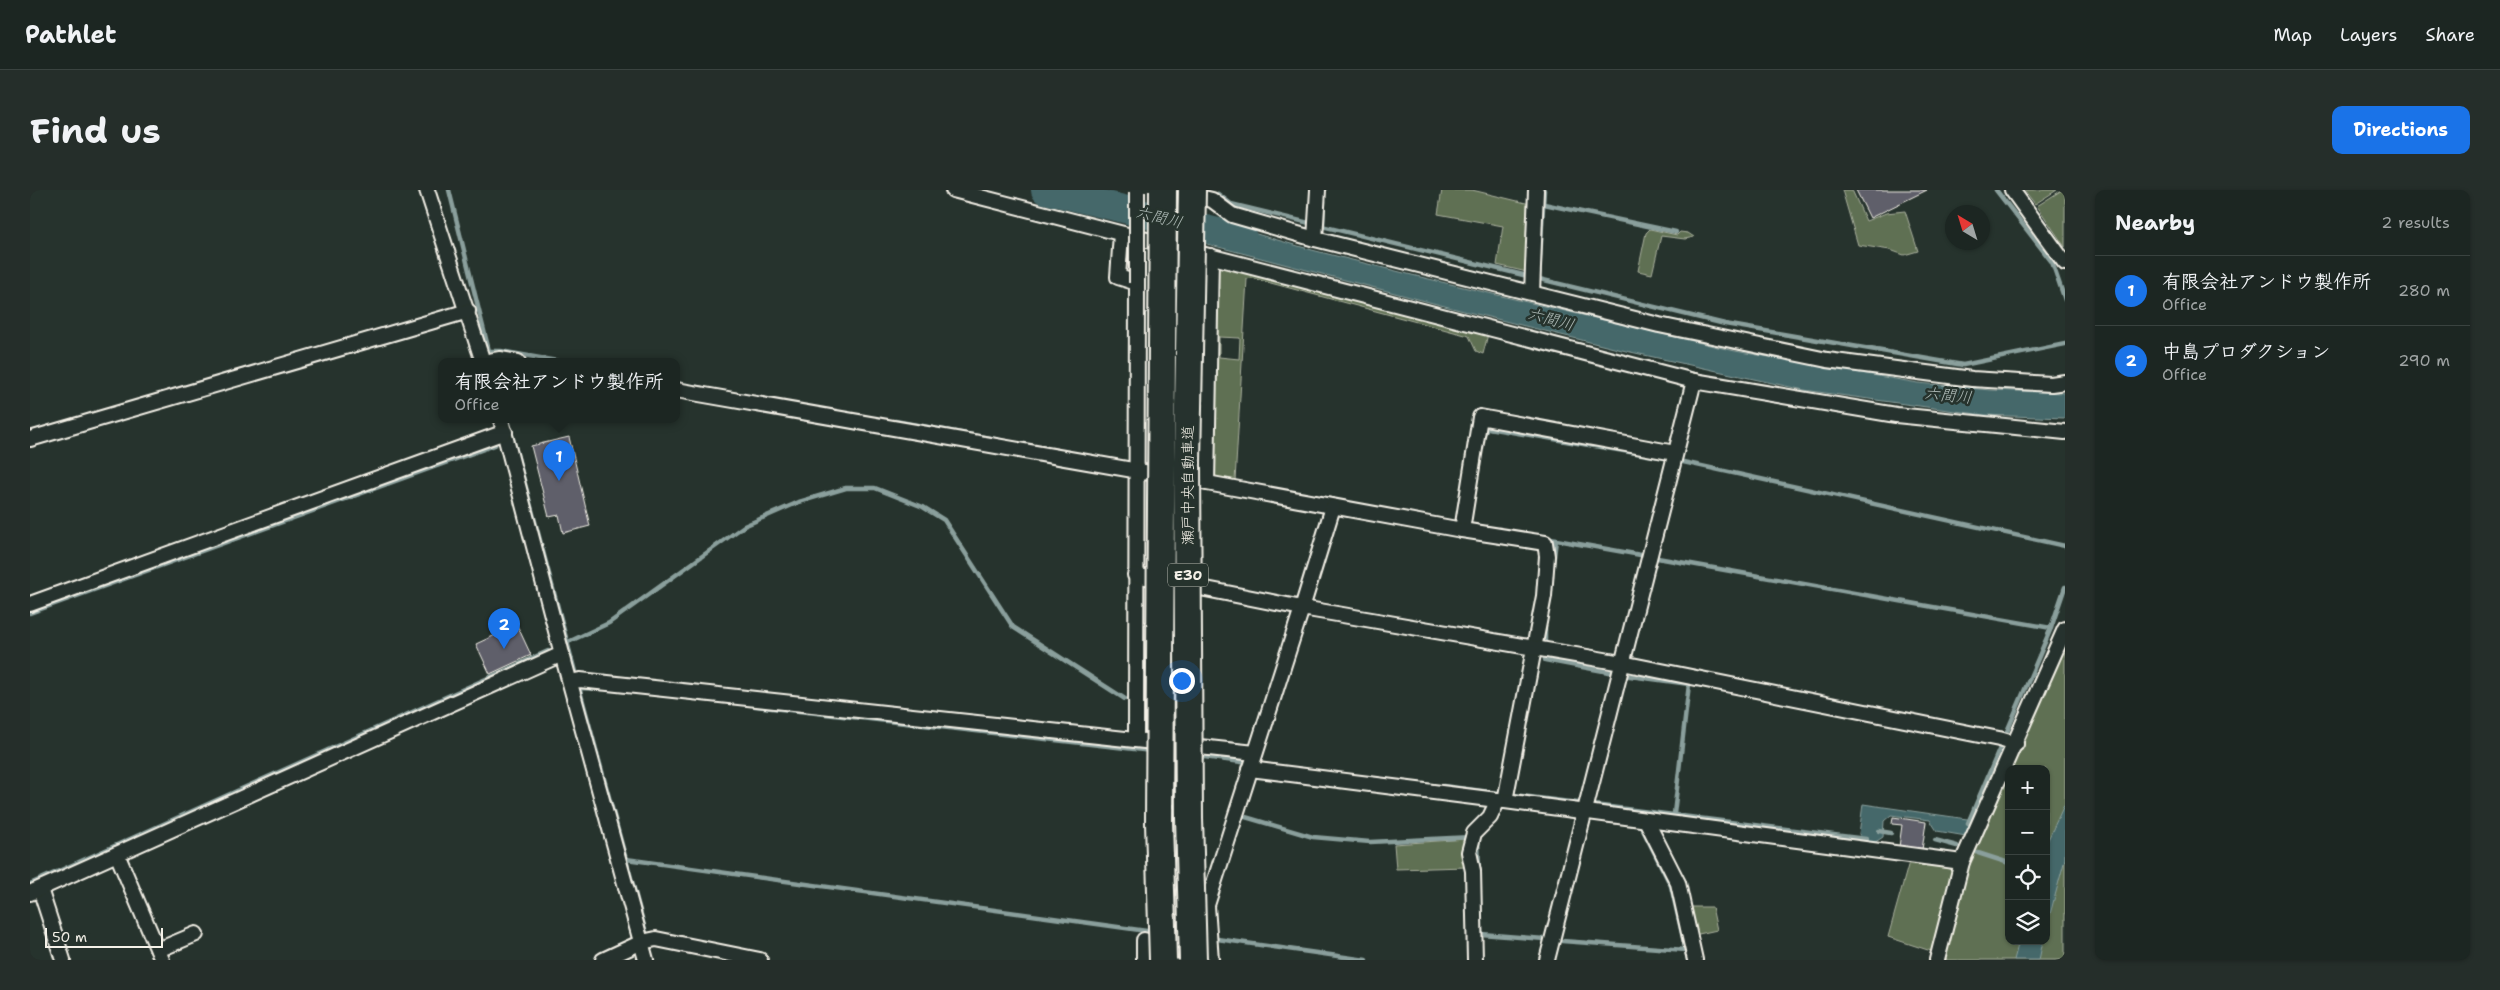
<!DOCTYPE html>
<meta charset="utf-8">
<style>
:root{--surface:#1c2622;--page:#252e2a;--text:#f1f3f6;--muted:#a0a5a5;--line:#3a4340;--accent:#1a73e8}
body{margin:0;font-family:"Shantell Sans","Klee One",sans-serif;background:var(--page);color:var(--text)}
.controls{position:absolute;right:15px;bottom:15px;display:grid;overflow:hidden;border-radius:10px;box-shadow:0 1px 4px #0004}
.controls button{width:45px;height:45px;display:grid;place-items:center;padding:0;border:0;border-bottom:1px solid var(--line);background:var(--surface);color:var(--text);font:25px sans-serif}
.compass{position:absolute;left:1915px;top:15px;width:45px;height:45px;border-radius:50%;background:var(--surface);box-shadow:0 1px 4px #0004;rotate:322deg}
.scale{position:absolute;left:15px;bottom:12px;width:118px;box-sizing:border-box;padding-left:5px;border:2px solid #f4f1e8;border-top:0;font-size:14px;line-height:18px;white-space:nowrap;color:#f4f1e8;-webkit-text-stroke:4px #26332d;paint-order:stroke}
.you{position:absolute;left:1151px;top:490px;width:18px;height:18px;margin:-12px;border:4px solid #fff;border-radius:50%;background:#1a73e8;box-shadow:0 0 0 8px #1a73e833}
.badge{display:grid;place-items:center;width:32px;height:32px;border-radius:50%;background:var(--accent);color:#fff;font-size:16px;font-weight:700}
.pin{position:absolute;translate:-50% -41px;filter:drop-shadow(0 1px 2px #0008)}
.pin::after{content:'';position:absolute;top:26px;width:18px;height:15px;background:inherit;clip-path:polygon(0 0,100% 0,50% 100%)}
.popup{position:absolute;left:408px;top:168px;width:242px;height:65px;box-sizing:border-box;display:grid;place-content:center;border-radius:10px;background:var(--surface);filter:drop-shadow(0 1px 4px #0005);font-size:16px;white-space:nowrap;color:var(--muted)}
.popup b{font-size:19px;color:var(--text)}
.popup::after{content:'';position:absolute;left:50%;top:100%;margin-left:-10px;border:10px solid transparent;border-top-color:var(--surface)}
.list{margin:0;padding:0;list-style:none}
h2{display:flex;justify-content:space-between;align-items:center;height:65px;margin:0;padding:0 20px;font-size:21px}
h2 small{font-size:16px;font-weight:400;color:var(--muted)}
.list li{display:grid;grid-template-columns:32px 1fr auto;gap:15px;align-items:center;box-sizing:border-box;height:70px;padding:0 20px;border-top:1px solid var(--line)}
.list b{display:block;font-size:19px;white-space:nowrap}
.list p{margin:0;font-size:16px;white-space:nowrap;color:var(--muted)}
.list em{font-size:16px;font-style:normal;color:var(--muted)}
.icon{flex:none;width:28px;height:28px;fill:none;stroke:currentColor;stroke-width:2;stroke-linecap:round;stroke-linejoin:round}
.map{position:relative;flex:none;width:2035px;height:770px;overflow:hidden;border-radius:10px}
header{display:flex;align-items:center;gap:30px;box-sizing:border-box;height:70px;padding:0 25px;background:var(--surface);border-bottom:1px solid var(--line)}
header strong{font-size:24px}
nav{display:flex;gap:28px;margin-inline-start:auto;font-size:18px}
.intro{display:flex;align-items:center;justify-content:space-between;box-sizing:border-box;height:120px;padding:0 30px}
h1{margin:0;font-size:35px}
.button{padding:12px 22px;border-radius:10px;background:var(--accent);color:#fff;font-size:18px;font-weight:700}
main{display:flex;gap:30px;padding:0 30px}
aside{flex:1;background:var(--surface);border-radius:10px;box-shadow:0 1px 4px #0004}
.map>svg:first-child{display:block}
.green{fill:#5f7053;stroke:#aab09e;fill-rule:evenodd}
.water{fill:#44686a;stroke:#8a9f9c}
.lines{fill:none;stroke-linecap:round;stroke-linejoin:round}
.stream{stroke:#8a9f9c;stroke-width:4.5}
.river{stroke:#44686a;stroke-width:28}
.building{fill:#5e5e6a;stroke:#f4f1e8}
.minor-casing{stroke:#f4f1e8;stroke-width:18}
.minor{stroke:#26332d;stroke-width:14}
.minor-bridge-casing{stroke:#f4f1e8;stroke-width:18;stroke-linecap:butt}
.motorway-bridge-casing{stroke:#f4f1e8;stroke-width:30;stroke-linecap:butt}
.minor-bridge{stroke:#26332d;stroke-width:14}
.motorway-bridge{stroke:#26332d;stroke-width:26}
.labels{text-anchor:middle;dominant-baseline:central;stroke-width:5;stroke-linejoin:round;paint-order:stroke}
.shield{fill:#26332d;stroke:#b6b8b0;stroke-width:1}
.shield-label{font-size:14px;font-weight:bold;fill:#f4f1e8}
.street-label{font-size:15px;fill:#f4f1e8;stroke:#26332d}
.water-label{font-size:16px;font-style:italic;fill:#aebab6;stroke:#26332d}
</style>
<header>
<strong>Pathlet</strong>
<nav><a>Map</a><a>Layers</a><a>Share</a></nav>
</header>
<div class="intro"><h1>Find us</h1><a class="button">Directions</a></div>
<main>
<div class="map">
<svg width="2035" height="770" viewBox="0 0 2035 770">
<rect width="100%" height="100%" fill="#26332d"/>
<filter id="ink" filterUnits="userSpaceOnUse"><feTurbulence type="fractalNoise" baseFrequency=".02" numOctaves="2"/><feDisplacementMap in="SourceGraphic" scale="10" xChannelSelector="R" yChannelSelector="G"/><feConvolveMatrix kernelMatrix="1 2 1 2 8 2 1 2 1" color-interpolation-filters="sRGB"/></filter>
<g filter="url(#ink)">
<!-- green -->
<g class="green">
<path d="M1412,0H1442L1500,14L1497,82L1467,75L1473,36L1408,24Z"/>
<path d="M1812,0H1822L1836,31L1856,23L1875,21L1888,61L1874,65L1860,60L1828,55Z"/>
<path d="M1994,0H2027L2005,14Z"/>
<path d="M2032,0H2035V57L2007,16Z"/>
<path d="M1620,39L1647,45L1650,42L1658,43L1664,47L1655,49L1631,46L1622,84L1608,81L1616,43Z"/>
<path d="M1189,73L1458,144L1453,164L1446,161L1439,146L1222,88L1217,89L1205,291L1187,287L1183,283L1184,79ZM1189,147L1210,148L1209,169L1189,167Z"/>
<path d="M2035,451V770H1911L1934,684L1979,579V751H2016V579H1979Z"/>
<path d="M1437,649V677L1366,679L1364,654Z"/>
<path d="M1879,672L1918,676L1924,682L1904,762L1858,747Z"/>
<path d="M1658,717H1682L1687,740L1664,745Z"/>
</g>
<!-- water -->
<g class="water">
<path d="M1178,30L1282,60L1382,85L1705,161L1888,193L1960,200L2035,203V228L1954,225L1774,200L1596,161L1426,119L1177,54Z"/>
<path d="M2035,613V669L2016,739V654Z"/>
<path d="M1833,614L1944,630L1936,646L1907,641L1900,630L1861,625L1854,631L1853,647L1844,653L1832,651L1829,644Z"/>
<path d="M1989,751H2013L2009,770H1984Z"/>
</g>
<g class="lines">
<!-- stream -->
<g class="stream">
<path d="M419,0L461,169"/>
<path d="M1966,0L2022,72L2035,110"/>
<path d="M1188,4L1201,14L1695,134L1933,175L2035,154"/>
<path d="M1514,14L1646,42"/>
<path d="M1293,37L1294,11"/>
<path d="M1509,87L1514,0"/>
<path d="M459,161H471L533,172"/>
<path d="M646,193L672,198"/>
<path d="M478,230L547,489"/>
<path d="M865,231L970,250"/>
<path d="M1453,245L1458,238L1635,268L2035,356"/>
<path d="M1515,348L2021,438"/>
<path d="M1523,375L1526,350"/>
<path d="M0,423L465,255"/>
<path d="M1515,438V470L1600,486L1659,494L1644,624"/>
<path d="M534,454L579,433L714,336L769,312L816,298H845L893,317L914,330L983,437L1095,509"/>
<path d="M549,497L618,750"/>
<path d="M550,498L573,499"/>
<path d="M725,516L1122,561"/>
<path d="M1167,566L1219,573"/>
<path d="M1413,596L1836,649"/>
<path d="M1212,626L1283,647L1340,652L1442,647"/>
<path d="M1938,633L2021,438L2035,397"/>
<path d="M1610,634L1641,696L1658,770"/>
<path d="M1849,641L1861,643"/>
<path d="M1448,649L1449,681"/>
<path d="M1905,650L1927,656"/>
<path d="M1948,663L1979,673"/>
<path d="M596,669L1124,742"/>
<path d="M0,694L518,461"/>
<path d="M1451,739V744L1515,749"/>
<path d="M1187,749L1336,770"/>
<path d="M1532,751L1656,760"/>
</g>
<!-- river -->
<path class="river" d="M1015,0L1213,48"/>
</g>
<!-- building -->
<g class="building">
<path d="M1826,0H1897L1840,28Z"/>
<path d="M539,247L560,336L533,343L529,325L519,327L501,256Z"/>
<path d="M487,435L501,465L460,484L446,454Z"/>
<path d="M1863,627L1896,632L1892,660L1869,657L1872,635L1862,634Z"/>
</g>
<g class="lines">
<defs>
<g id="minor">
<path d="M397,0L453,172"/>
<path d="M923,0L1664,191L1866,225L2035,242"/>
<path d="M1141,0L1182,10L1202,25L1285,49L1629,135L1797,170L1942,189L2021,194L2035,192"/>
<path d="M1982,0L2035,73"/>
<path d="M1091,44L1088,87L1107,93L1106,550"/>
<path d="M1285,49L1288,0"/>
<path d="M1502,103L1506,0"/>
<path d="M454,172L470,169L488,172"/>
<path d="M646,200L1177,293L1432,340L1450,227L1645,263"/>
<path d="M471,230L532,464L616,770"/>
<path d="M0,249L438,121"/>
<path d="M1177,293L1181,66"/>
<path d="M1432,340L1515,353L1517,366L1514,406L1475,611"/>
<path d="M1105,385L1272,418L1303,317"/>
<path d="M0,414L475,242"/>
<path d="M540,492L550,490L1225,563"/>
<path d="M1220,579L1475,611L1932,672"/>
<path d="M1616,630L1648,693L1665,770"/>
<path d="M87,664L132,770"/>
<path d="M10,699L33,770"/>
<path d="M0,703L532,464"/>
<path d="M1177,716L1181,770"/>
<path d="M1114,750V770"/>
<path d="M128,760L166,744"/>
<path d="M1114,767C1141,754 1163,743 1177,715L1272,418L1592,473L1969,549L1986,554"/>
<path d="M573,770L612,752L626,749L730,770"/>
<path d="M1445,770L1443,681L1439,662L1444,643L1460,627L1468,610"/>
<path d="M1517,770L1664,191"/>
<path d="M1907,770L1932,672L2035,439"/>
</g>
</defs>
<!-- minor casing -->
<use href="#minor" class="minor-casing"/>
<!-- minor -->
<use href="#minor" class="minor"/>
<defs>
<path id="minor-bridge" d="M1107,93V2"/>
<g id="motorway-bridge">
<path d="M1133,0L1129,632L1133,770"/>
<path d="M1162,0L1157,272L1159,628L1163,770"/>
</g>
</defs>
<!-- minor-bridge casing -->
<use href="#minor-bridge" class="minor-bridge-casing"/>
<!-- motorway-bridge casing -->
<use href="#motorway-bridge" class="motorway-bridge-casing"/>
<!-- minor-bridge -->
<use href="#minor-bridge" class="minor-bridge"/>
<!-- motorway-bridge -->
<use href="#motorway-bridge" class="motorway-bridge"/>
</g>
</g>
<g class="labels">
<!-- shield labels -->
<rect class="shield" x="1138" y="373.5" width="40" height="23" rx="4"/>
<g class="shield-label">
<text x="1158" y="385">E30</text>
</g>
<!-- street labels -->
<g class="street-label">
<text transform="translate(1158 295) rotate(-90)">瀬戸中央自動車道</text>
</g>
<!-- water labels -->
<g class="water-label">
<text transform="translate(1129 27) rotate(14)">六間川</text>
<text transform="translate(1521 129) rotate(15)">六間川</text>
<text transform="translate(1918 205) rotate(6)">六間川</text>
</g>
</g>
</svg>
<div class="controls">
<button>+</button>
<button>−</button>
<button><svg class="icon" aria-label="locate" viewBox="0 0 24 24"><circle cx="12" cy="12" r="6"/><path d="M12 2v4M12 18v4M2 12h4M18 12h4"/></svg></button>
<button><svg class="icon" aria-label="layers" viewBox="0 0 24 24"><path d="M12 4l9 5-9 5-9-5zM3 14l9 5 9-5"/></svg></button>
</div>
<svg class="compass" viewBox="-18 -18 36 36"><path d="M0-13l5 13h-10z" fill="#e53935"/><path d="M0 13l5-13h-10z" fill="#a0a5a5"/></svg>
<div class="scale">50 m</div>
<div class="you"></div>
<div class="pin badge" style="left:529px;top:291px">1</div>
<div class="popup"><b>有限会社アンドウ製作所</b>Office</div>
<div class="pin badge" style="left:474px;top:459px">2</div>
</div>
<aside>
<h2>Nearby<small>2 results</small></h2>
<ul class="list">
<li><span class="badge">1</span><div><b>有限会社アンドウ製作所</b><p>Office</p></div><em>280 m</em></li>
<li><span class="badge">2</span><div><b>中島プロダクション</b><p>Office</p></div><em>290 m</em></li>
</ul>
</aside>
</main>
